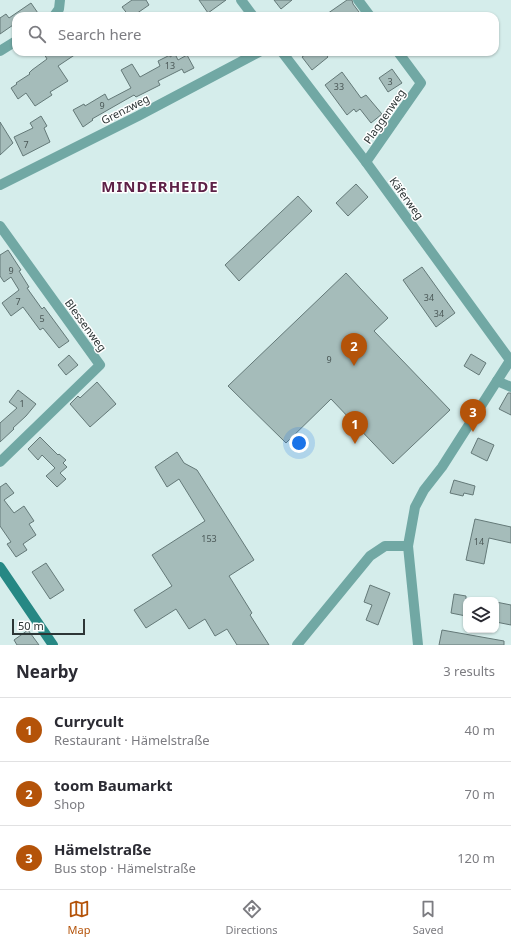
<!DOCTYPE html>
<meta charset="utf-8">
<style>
:root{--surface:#fff;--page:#f2f2f3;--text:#2b2b33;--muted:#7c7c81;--line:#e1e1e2;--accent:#b45309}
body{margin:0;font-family:"Noto Sans",sans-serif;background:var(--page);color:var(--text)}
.controls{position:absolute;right:12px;bottom:12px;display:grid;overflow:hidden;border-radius:8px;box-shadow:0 1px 3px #0004}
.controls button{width:36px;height:36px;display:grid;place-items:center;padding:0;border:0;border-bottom:1px solid var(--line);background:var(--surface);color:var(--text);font:20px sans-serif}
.scale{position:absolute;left:12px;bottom:10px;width:73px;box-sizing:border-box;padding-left:4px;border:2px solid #2d3636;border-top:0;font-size:11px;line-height:14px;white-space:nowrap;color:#2d3636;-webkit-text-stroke:3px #fff;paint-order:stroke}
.you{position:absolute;left:299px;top:443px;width:14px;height:14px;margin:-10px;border:3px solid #fff;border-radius:50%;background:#1a73e8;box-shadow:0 0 0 6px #1a73e833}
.badge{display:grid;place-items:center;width:26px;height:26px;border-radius:50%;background:var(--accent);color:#fff;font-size:13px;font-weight:700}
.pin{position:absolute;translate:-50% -33px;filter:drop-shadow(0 1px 2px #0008)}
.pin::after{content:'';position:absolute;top:21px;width:14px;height:12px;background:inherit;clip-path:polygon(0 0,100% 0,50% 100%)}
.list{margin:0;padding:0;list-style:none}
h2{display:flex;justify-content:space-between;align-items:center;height:52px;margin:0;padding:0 16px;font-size:17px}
h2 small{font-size:13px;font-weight:400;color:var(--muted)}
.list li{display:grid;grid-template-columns:26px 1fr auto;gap:12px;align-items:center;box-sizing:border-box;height:64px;padding:0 16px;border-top:1px solid var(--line)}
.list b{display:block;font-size:15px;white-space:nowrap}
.list p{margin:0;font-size:13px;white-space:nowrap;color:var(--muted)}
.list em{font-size:13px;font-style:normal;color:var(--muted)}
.icon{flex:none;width:22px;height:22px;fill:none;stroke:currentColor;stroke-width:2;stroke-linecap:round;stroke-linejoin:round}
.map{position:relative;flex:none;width:511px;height:645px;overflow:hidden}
.search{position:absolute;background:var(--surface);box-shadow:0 1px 3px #0004;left:12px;right:12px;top:12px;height:44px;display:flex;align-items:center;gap:10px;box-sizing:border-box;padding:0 14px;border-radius:12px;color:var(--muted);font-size:15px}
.sheet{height:244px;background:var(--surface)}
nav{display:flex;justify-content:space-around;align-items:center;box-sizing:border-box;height:56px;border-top:1px solid var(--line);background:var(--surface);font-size:11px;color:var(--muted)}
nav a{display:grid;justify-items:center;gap:2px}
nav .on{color:var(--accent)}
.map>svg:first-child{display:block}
.building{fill:#a5bcba;stroke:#647978}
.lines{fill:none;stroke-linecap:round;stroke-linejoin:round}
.street{stroke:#71a8a4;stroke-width:10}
.secondary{stroke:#268884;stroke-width:10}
.labels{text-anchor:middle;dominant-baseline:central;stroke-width:3;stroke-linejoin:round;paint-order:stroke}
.number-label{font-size:9px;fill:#4b5857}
.street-label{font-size:11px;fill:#2d3636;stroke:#fff}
.district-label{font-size:15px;font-weight:bold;letter-spacing:1px;fill:#5e2147;stroke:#fff}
</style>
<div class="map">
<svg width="511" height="645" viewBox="0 0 511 645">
<rect width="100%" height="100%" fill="#d5edeb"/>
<!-- building -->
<g class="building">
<path d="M132,0H146L149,5L133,16H129L122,7Z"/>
<path d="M199,0H226L208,13Z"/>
<path d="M274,0H292L281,9Z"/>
<path d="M347,0H352L353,4L362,16H324Z"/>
<path d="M31,3L40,16H16V23L0,34V18L6,14L9,18Z"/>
<path d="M43,52H79L58,66L68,81L50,92L52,95L35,106L26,93L18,99L11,88L17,84L16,83L30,74L29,73L32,70L47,59Z"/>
<path d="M309,52H324L328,57L312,70L302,57Z"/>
<path d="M175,54L178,60L187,55L194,68L184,73L182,69L158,81L160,85L136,97L134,95L92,119L93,120L83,127L73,110L84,104L85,106L105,94L108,100L131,88L121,70L132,64L140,77L160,66L158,61L170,55V57Z"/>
<path d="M392,69L402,83L388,92L379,78Z"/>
<path d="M342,72L361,98L366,95L382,114L371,123L360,109L356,112L354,109L347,115L325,85Z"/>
<path d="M41,116L47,126L44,128L50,142L23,156L14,137L33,128L30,123Z"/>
<path d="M0,122L13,143L0,155Z"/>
<path d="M356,184L368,197L348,216L336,203Z"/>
<path d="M298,196L312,211L239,281L225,265Z"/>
<path d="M8,250L21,270L19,271L29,287L27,288L42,309L44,307L69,341L59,348L43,328L40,330L23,307L11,316L2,303L19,290L11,277L4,282L0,276V255Z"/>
<path d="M422,267L455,313L436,327L403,280Z"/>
<path d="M346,273L388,318L374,331L450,410L393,464L331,399L286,443L228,386Z"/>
<path d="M471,354L486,363L479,375L464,366Z"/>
<path d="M69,355L78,365L66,375L58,365Z"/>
<path d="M97,382L116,404L90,427L70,404L78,396L80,398Z"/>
<path d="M18,390L36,404L26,416L13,428L14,429L0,442V423L17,408L9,402Z"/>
<path d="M508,393H511V415L499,409Z"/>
<path d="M40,437L58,455L59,454L66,460L63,463L67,467L60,473L66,479L57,487L46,476L55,468L42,455L38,460L28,449Z"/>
<path d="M478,438L494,445L487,461L471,453Z"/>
<path d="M177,452L184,463L197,470L254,560L229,576L252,613L250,615L269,645H237L227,629L215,636L205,619L189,629L176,609L146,628L134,610L172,586L152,555L205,521L179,479L167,487L155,467Z"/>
<path d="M454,480L475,486L473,495L464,493L463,496L450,493Z"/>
<path d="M6,483L14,493L4,500L14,513L24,506L34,521L29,524L36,535L23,544L27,550L16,557L7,544L11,542L0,526V487Z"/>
<path d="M475,519L511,527V543L489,538L484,564L466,560Z"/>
<path d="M46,563L64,590L50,599L32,572Z"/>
<path d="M370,585L390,593L378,625L366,620L372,605L364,602Z"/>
<path d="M454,594L466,596V616L451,613Z"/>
<path d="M496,602L511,605V625L496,622Z"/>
<path d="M28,630L39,645H17L14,640Z"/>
<path d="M442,630L504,641V645H439Z"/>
</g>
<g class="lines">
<!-- street -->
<g class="street">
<path d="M241,0L253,16"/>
<path d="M358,0L370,16"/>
<path d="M54,16L59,9L60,0"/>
<path d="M0,51L16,41"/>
<path d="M282,52L366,162L510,360"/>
<path d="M366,162L421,83L398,52"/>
<path d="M0,185L138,116L259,52"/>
<path d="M0,226L100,365L0,462"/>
<path d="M497,381L511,387"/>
<path d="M297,645L370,556L385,546H408"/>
<path d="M418,645L408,546L415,507L424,490L442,467L511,359"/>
</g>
<!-- secondary -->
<path class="secondary" d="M0,567L53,645"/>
</g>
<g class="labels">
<!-- number labels -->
<g class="number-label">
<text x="170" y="65">13</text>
<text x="390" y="81">3</text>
<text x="339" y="86">33</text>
<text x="102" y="105">9</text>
<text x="26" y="144">7</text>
<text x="11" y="270">9</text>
<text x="429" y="297">34</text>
<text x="18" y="301">7</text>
<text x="439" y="313">34</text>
<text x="42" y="318">5</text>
<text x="329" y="359">9</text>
<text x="22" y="403">1</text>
<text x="209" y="538">153</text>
<text x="479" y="541">14</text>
</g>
<!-- street labels -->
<g class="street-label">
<text transform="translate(125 109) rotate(-27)">Grenzweg</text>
<text transform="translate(384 116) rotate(-55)">Plaggenweg</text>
<text transform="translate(407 198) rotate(54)">Käferweg</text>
<text transform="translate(86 325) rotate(54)">Blessenweg</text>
</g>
<!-- district labels -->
<g class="district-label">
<text x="160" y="186">MINDERHEIDE</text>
</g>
</g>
</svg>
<div class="controls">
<button><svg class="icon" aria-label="layers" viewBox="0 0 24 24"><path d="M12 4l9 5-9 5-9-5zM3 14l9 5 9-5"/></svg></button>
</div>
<div class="scale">50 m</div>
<div class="you"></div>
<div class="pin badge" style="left:355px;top:444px">1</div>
<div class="pin badge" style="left:354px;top:366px">2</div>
<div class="pin badge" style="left:473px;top:432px">3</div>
<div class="search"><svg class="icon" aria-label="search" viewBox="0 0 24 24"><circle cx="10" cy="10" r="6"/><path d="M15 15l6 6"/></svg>Search here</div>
</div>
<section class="sheet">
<h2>Nearby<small>3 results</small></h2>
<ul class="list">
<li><span class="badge">1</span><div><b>Currycult</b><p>Restaurant · Hämelstraße</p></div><em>40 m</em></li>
<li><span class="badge">2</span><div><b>toom Baumarkt</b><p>Shop</p></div><em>70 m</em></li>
<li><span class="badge">3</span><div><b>Hämelstraße</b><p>Bus stop · Hämelstraße</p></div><em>120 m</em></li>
</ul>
</section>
<nav>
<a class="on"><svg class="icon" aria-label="map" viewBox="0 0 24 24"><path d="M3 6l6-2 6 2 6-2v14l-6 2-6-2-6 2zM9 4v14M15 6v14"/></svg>Map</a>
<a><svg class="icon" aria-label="directions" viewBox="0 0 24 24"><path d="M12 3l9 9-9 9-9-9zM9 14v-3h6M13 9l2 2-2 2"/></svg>Directions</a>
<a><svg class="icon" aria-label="saved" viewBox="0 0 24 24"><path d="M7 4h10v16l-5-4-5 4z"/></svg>Saved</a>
</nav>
